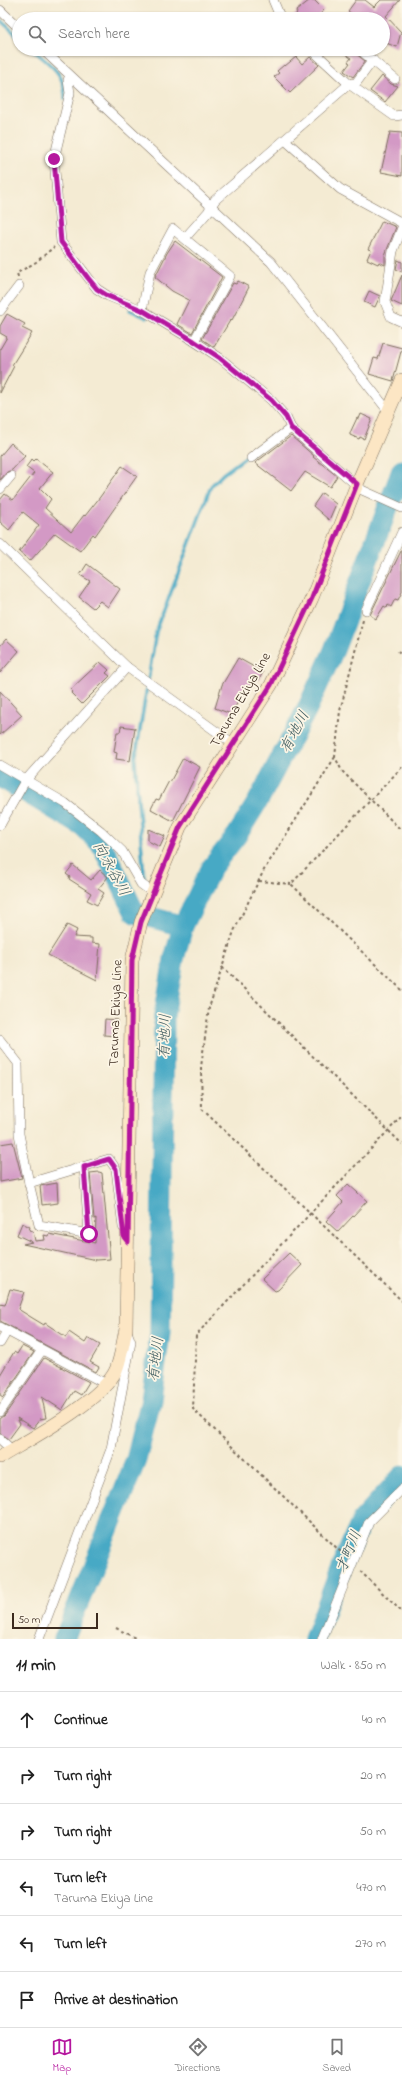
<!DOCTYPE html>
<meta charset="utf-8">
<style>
:root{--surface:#fff;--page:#f6f6f6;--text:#222;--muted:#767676;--line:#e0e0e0;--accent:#b5179e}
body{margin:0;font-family:"Indie Flower","Klee One",sans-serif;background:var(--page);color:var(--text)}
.scale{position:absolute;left:12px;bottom:10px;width:86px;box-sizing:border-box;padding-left:4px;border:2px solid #3b2a1e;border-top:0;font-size:11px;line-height:14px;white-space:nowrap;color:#3b2a1e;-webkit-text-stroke:3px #fcf5e5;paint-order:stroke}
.stop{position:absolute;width:12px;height:12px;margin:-9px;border:3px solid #b5179e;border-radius:50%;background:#fff}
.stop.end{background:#b5179e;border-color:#fff;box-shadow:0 1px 4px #0008}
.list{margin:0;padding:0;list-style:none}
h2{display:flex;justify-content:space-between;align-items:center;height:52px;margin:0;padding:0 16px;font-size:17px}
h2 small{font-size:13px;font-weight:400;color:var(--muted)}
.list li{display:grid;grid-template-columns:26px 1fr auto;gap:12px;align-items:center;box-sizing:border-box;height:56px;padding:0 16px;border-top:1px solid var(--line)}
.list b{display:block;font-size:15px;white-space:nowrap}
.list p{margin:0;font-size:13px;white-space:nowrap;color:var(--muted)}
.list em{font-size:13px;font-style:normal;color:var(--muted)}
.icon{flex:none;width:22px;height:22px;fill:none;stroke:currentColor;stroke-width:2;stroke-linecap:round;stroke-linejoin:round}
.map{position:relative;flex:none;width:402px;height:1639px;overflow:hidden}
.search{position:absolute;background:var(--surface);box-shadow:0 1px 3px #0004;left:12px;right:12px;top:12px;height:44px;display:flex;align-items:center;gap:10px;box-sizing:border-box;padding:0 14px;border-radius:22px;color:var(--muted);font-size:15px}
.sheet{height:388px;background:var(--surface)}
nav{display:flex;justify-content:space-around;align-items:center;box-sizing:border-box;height:56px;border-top:1px solid var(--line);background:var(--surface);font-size:11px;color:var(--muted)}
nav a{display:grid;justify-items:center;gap:2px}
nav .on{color:var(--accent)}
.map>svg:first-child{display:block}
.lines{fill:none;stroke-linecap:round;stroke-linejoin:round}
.stream{stroke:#46a9c5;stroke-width:3.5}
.river{stroke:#46a9c5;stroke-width:21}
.building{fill:#d399c5}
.minor-casing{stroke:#7c6e5d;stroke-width:10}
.secondary-casing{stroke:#7c6e5d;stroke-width:14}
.path{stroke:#7c6e5d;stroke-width:2;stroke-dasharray:3 3;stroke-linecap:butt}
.minor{stroke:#fff;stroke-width:9}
.secondary{stroke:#fce6c4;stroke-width:13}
.route{stroke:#b5179e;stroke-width:5}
.labels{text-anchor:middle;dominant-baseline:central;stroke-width:3.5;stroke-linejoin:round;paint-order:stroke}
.street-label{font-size:14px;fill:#3b2a1e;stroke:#fcf5e5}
.water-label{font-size:15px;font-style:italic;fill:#3f5d61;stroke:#fcf5e5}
</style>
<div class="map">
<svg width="402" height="1639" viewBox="0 0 402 1639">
<rect width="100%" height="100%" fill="#fcf5e5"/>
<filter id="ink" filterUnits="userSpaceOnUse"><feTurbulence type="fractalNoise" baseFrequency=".025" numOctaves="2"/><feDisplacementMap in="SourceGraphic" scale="8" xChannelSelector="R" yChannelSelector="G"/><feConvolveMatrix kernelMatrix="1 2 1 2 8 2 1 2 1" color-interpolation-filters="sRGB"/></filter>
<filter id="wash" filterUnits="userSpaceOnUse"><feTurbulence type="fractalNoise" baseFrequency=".012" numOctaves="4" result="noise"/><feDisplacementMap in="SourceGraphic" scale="16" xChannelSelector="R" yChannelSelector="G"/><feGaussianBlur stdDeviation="0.9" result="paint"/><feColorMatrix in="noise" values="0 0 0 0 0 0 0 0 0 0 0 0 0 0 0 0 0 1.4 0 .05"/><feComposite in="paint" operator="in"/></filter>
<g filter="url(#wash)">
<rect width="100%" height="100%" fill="#f4ebd3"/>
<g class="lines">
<!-- stream -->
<g class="stream">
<path d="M0,20L19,37"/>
<path d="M32,49C51,66 65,72 65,99"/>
<path d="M130,310L147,318"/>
<path d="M184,340L197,348"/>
<path d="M144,878L135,760L156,632L211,486L223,474L251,453"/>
<path d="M126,895L134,891"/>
</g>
<!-- river -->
<g class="river">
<path d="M0,777L84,827L102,845L135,913L183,926"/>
<path d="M64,1639L136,1460L151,1400L160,1333L164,1016L174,959L183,926L212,867L237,835L258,801L307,709L334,650L402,470"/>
<path d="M314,1639L341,1568L362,1520L402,1476"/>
</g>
</g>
<g id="blocks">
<!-- building -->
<g class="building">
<path d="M310,0H314L324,10L316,19H291L297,13L296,11Z"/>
<path d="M356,0H365L374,7L381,0H400L386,16L401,32L397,47L383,42V19H358L348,11Z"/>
<path d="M337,49H353L355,53L365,61L353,77L344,71L350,63L348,62L351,58Z"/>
<path d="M296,57L302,64L310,57L319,65L290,93L274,77L279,73L277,71L284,65L285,66Z"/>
<path d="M382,76L391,84L398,86L385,102L370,91Z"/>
<path d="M390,132L402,133V176L381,172Z"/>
<path d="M382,221L396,227L385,255V265L379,262L378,264L367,259L371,250L368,249Z"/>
<path d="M175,241L222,277L192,333L177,324L189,300L172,291L155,277L167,253Z"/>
<path d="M398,260L402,262V272L396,269Z"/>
<path d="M402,275V306L391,301Z"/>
<path d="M238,281L249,287L232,320L231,319L214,347L202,339L233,283L236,284Z"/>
<path d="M369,291L380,296L375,307L364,302Z"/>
<path d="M7,314L25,324L22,328L32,333L12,365L14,366L0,393V349L7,337L0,333V326Z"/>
<path d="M383,343L402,348L393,381L369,374L374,358L378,359Z"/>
<path d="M361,414L372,419L364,439L360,437L359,439L350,435V433L357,418L359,419Z"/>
<path d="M291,436L314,456L313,457L337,476L330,487L305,472L291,491L255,463Z"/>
<path d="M11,443L25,456L12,470L7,472L0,480V456Z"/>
<path d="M32,459L34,461L36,459L53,472L40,488L51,499L45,508L71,532L84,515L85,516L100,497L122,466L137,476L95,536L93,534L80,551L55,533L30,561L19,552L39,525L23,512L9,530L0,522V500L5,494L13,500L34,473L26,467Z"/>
<path d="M322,493L336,504L329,520L313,506Z"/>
<path d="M402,549V592L398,600L395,599L391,607L388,605L387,608L384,606L376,619L370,615Z"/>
<path d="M87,564L120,589L108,607L100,601L93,608L79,597L90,581L80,575Z"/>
<path d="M6,639L19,651L0,673V646Z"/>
<path d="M238,658L263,672L259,680L256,678L246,695L243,693L231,714L215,708L222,685Z"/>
<path d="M100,662L109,670L106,673L110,676L82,704L71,693L72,692L70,690Z"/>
<path d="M0,691L22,715L0,735Z"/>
<path d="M121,726L135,728L130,761L116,759L117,753L114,752L117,732H120Z"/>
<path d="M183,758L200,767L173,821L151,809L156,799L159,800L169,781L170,782Z"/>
<path d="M148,829L165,836L160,847L148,841Z"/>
<path d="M73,865L91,880L100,870L108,877L98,889L104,893L97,905L87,900L91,893L69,879L70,877L66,874Z"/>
<path d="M67,925L77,930L74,937L92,938V943L100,944L97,980L48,955Z"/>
<path d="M105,1019L117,1020L116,1036L104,1035Z"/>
<path d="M13,1142L22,1178L0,1182V1144Z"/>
<path d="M99,1172L102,1173L110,1259L96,1260L23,1244L32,1242L17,1235L22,1223L30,1227L29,1230L33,1231L35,1241L45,1240L44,1235L48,1236L49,1234L95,1243L96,1218L94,1219L90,1173Z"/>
<path d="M57,1183L58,1203L42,1205L40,1186Z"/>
<path d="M348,1184L367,1201L338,1232L326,1221L343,1202L337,1196Z"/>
<path d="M289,1253L302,1265L278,1290L275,1291L262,1279Z"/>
<path d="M10,1289L24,1292L18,1309L34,1319L44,1325L45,1323L66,1337L69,1332L85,1343L88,1338L100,1345L90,1362L99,1367L96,1372L0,1321V1304L5,1305Z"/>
<path d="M22,1346L34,1352L3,1397L0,1395V1375L14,1352L17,1354Z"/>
<path d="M44,1358L89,1382L81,1395L74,1391L62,1410L42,1397L46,1418L40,1419L33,1428L17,1418L20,1424L9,1439L0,1433V1419L5,1415Z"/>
</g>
</g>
</g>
<g filter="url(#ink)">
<use href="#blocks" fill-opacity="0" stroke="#7c6e5d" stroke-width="1"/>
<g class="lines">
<defs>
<g id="minor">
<path d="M273,0L281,19"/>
<path d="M0,10L19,28"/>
<path d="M42,49L271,262L389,412"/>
<path d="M311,49L349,84L394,116L402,115"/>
<path d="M359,49L395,79"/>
<path d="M70,76L68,80L70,93L54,159L61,242L97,289L108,296L142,310L194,341L220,358L271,400L286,417L291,428"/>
<path d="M285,140L340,189L402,223"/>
<path d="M402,228L393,251L385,302L391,317L402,322"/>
<path d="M185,238L208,212L215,200L349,84L356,83L373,60"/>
<path d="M142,310L150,272L173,229L230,276L194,341"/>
<path d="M0,311L19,286"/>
<path d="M251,458L291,428L362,490L402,508"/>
<path d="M0,489L11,476"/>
<path d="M0,544L127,667L235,745"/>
<path d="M366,610L402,532"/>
<path d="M0,765L65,803L101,831L122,851L141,884L152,892"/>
<path d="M0,825L25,781L127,667"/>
<path d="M0,1040L18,1063L19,1134L29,1183L39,1225L89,1234L84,1167"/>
<path d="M29,1183L109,1159L116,1169L123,1227"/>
<path d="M0,1327L106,1384"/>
<path d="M0,1343L7,1331"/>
<path d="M0,1412L42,1350"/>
<path d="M0,1439L12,1450"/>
<path d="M39,1639L111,1449L131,1342L126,1329"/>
<path d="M322,1639L369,1522L402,1489"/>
</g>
<path id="secondary" d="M0,1457C30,1439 102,1401 116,1370C121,1358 123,1342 126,1329L132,960L141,922L180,827L271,685L312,598L357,484L402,380"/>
</defs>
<!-- minor casing -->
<use href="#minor" class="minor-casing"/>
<!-- secondary casing -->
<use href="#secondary" class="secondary-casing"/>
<!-- path -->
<g class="path">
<path d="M18,277L17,273L36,262L54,247"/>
<path d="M363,620L340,711L335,757L342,771L402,831"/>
<path d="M398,651L402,655"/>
<path d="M335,757L264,870L234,931L209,1008L201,1067L202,1109L402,1301"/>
<path d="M402,767L291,884L402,990"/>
<path d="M259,881L291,884"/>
<path d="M222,967L402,1144"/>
<path d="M345,1556L193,1409L196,1335L402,1116"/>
<path d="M360,1571L402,1612"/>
<path d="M116,1628L137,1639"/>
</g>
<!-- minor -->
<use href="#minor" class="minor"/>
<!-- secondary -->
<use href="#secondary" class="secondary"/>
</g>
</g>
<g class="lines" filter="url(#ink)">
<!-- route -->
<path class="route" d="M54,159L61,242L88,278L97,289L108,296L142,310L194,341L220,358L271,400L286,417L291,428L357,484L312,598L271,685L180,827L141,922L132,960L128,1242L124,1237L116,1169L109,1159L84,1167L89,1234"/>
</g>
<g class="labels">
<!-- street labels -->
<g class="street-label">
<text transform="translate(241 700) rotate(-60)">Taruma Ekiya Line</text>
<text transform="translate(116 1013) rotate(-88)">Taruma Ekiya Line</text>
</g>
<!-- water labels -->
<g class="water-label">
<text transform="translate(295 732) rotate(-62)">有地川</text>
<text transform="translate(111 869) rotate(61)">向永谷川</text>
<text transform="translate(165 1036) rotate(-88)">有地川</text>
<text transform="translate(156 1359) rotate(-83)">有地川</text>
<text transform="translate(349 1552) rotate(-68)">才町川</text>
</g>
</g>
</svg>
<div class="scale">50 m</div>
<div class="stop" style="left:89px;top:1234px"></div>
<div class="stop end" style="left:54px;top:159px"></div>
<div class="search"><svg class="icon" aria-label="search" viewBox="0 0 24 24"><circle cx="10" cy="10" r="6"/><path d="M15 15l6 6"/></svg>Search here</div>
</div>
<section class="sheet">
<h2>11 min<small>Walk · 850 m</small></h2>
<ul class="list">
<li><svg class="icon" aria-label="ahead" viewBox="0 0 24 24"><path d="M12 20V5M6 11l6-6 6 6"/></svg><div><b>Continue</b></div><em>40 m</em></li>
<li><svg class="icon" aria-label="right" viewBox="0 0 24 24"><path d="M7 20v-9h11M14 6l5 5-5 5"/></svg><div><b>Turn right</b></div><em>20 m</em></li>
<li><svg class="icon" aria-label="right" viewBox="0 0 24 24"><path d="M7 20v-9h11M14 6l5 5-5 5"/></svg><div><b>Turn right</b></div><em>50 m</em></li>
<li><svg class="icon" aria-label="left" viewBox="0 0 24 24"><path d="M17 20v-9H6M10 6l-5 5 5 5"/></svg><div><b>Turn left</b><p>Taruma Ekiya Line</p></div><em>470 m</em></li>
<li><svg class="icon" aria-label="left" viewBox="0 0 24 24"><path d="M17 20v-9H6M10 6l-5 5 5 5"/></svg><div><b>Turn left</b></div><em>270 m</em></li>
<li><svg class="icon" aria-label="arrive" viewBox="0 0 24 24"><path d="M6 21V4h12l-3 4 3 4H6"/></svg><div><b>Arrive at destination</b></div></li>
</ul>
</section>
<nav>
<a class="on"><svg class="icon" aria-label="map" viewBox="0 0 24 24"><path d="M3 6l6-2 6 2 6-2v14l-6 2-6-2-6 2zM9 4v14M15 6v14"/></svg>Map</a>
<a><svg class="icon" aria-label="directions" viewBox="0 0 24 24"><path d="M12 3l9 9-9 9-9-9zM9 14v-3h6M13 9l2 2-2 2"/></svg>Directions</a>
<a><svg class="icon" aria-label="saved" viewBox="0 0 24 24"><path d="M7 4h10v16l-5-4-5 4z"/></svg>Saved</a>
</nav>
